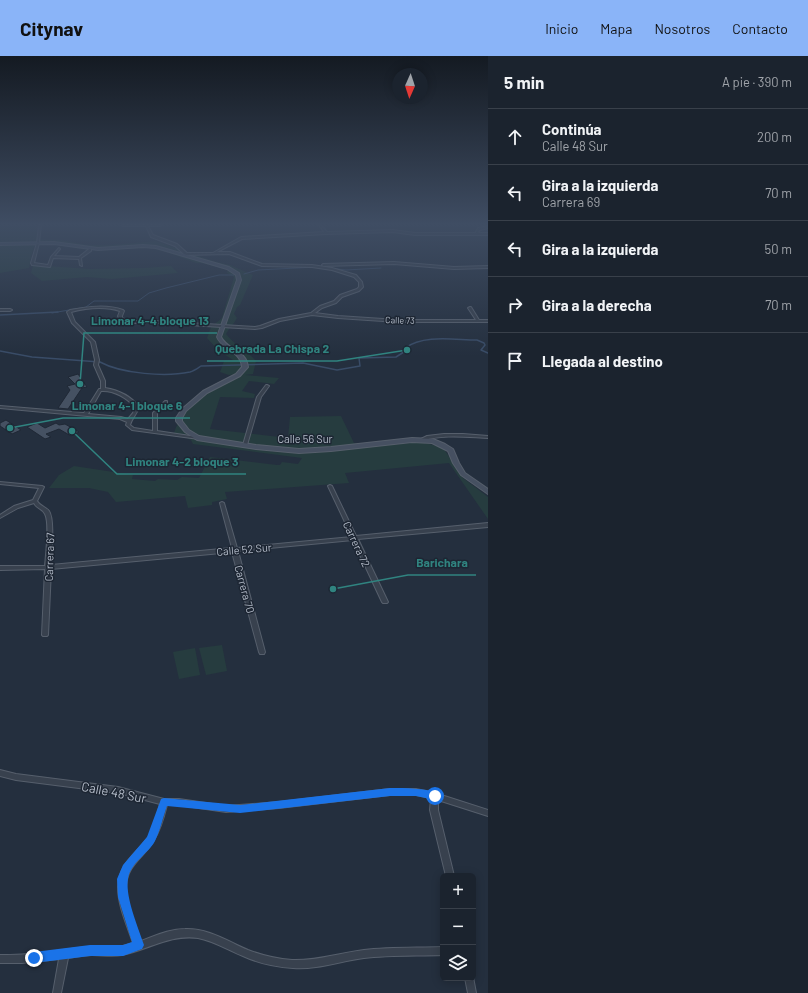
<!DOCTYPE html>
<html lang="es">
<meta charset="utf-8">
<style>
:root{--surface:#1b232e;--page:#242b36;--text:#f1f3f6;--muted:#a0a4aa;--line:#39404a;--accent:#8ab4f8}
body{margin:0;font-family:Barlow,sans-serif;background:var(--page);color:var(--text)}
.controls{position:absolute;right:12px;bottom:12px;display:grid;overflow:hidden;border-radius:6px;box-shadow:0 2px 10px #0003}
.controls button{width:36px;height:36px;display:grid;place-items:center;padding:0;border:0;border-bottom:1px solid var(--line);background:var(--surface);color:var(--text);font:20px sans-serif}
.compass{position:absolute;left:392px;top:12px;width:36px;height:36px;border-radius:50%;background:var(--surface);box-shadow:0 2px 10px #0003;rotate:183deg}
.stop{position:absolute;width:12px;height:12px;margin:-9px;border:3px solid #1a73e8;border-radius:50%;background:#fff}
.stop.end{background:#1a73e8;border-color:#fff;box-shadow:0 1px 4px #0008}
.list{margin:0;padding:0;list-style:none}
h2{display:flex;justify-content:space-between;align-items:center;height:52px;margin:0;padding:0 16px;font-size:17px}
h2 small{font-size:13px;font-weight:400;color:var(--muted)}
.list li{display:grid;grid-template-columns:26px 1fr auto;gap:12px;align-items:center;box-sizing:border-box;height:56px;padding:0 16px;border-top:1px solid var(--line)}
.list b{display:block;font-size:15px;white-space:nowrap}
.list p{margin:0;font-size:13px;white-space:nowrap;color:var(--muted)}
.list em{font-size:13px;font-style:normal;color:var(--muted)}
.icon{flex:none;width:22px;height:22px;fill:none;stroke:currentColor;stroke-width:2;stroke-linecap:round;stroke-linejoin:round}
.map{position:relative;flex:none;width:488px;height:937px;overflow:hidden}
header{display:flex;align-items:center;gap:24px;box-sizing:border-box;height:56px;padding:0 20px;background:var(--accent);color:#111}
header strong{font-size:19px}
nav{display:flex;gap:22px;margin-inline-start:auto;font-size:14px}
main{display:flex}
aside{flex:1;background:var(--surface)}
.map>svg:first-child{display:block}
.green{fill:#263c3f}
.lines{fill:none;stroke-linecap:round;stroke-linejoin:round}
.stream-far1{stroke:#394c67;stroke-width:1}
.stream{stroke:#394c67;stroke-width:1.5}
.building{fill:#455162;stroke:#1f2835}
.street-casing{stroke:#565f6c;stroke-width:2}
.secondary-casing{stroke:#565f6c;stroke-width:2}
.street{fill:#38414e;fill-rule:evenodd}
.secondary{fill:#465061;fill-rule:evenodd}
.route{fill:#1a73e8}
.labels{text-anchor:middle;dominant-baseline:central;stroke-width:3;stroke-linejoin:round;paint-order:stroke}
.far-street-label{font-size:9px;fill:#b4bcc9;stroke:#1d2633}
.street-label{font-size:11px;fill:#b4bcc9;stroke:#1d2633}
.near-street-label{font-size:13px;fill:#b4bcc9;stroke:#1d2633}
.leader{fill:none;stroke:#308480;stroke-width:1.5}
.callout-dot{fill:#308480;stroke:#1d2633;stroke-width:1.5}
.callout-label{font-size:12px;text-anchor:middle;font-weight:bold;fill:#308480;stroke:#1d2633;stroke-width:3;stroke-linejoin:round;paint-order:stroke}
</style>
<header>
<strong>Citynav</strong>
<nav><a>Inicio</a><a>Mapa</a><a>Nosotros</a><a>Contacto</a></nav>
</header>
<main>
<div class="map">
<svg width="488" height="937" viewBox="0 0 488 937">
<rect width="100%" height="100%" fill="#242f3e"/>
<!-- green -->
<g class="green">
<path d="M0,169H37V185V183L61,184L88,189H111L156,185L216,206L230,209L253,219L240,249L237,251L234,258L237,262C234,268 229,272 226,278C234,289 247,294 256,305L253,318L245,319L279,322L274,328L249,325L242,335L255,338L254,342L220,341L210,373L288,382L290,361L341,360L354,387L371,391L421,386L438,390L444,393L463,422L488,441V463L449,407L345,417L349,427L225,436L227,443L212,446V449L188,452L185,440L116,446L108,436L89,432H49L59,419L74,410L133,419L132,423L155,425L158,423L177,424L182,421L199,422L210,401L277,409H280L282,406L298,408L302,402L193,388L191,384L174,377C184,347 213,333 238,318L229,319L220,316L224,305L233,304L218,294L207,282L211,271L222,262L234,221L227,217L228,214L202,207H196L167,196L149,192L104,194L79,193L65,189H36V186L31,200L29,212L0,217Z"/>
<path d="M33,209L90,213L144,212L171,210L178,217L112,223L87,221L42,225L31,217Z"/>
<path d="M222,589L227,615L206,619L199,592Z"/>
<path d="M195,592L200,619L179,623L173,596Z"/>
</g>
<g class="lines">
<!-- stream-far1 -->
<g class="stream-far1">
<path d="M321,211L346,214L381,212"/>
<path d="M244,218L258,214L316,211"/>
<path d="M52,257L86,251L94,245H138L149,237L166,232L219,219H234"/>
</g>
<!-- stream -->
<g class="stream">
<path d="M0,259L58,256"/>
<path d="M0,295L32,301L100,306C122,318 166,321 190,316C194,315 198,312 201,310L303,307L337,314L360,310L359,302L396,301L407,294L405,292C424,278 455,284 477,284L484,287L485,289L481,294L488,297"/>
</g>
</g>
<!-- building -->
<g class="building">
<path d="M78,318L87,331L82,332L68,353L58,352L70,334L67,330L75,328L68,321Z"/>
<path d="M6,364L21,374L12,378L0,370V367Z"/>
<path d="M37,367L45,372L56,367L59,369L65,368L79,376L71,380L59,373L46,378L51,381L45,383L27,371Z"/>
</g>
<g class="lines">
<defs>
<g id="street">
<path d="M39,169H41L39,187L34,207L48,209L51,201L59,192L60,193L54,200L79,201L89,193H91V195L81,202L82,210L80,209L79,203L53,202L50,211L32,209L31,207L37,187Z"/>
<path d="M122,169H161L160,170H148L153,179L177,188L187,197H213L241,181L324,176L319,169H321L327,176L393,174L415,177H476V176L478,172L488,170V172L480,174L478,176L479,177H488V179H415L393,176L326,178L242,183L217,196H230L262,208L312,209L332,212L356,219L362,226L363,231L359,235L342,241L336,247L322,252L315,257L338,260L398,264H476L468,252L470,251H471L479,264H488V266H398L338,262L312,259L280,265L262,272L255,273L156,267H127L120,264L118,260L120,255C105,250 86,252 71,256L75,266L95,286L99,304L98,309L105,325V332C118,334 131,340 139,351C137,358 132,362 130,369L134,372L153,375V357L165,345H167V347L157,357V375L197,381L199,382V383L132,374L126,369L127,366L120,363L0,352V350L84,357L99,333H101V325L94,309L95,304L91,286L72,267L67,256L70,254C88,251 106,248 123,254L124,255L122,260V262L128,265H156L255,271L260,270L279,263L311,257L320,250L334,245L340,239L357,233L359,231V226L354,221L332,214L312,211L262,210L229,198L185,199L175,190L151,181L146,170H123ZM101,335C114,334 127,342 135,351L133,357L128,363L121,361L88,358Z"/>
<path d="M394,206L454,211L488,210V212L454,213L394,208L323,210L322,209L323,208Z"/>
<path d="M0,253H10L12,254L10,255H0Z"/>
<path d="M266,329H267L269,330L261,341L247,389V390H243V389L257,341Z"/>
<path d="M444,378H463L488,380V382C465,381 443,378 421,385L419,384L427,380Z"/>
<path d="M0,426L42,430L44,431L37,445C40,450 46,451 49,455C55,464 51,498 51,509L232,492L220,447L222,446L224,447L237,492L352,481L328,430L330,429L332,430L356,480L488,467V471L358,483L388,546L387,547H383L382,546L353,484L238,495L265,596L264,598H260L259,596L232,496L51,513L48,579L47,580H43L42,579L45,513L0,514V510H45C46,498 50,467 45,458C43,453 36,452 34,447L18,452L0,462V459L14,450L33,444L39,432L0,428Z"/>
<path d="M0,714L16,718L118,731L164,743H179L226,750L279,746L390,733H416L435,737L488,754V760L438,744V754L454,820H446L430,754L431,742L416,739H390L279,752L226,756L179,749H167C164,761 161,773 154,784C144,802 127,808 126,831C126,849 135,867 141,885C155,880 169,873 185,873C208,872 227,885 248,894C261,899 277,903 292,904C316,905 340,897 364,894C390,891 417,892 443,891V899C417,900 390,899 364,902C340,905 317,914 293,912C276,911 258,907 243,900C228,894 214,885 198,882C170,878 148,894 122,899C112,901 102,899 92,899C84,899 76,901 68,902L61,937H53L59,903L22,907H0V899C29,900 58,894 87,891C96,890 106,892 115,891C121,891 127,889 133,887C127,869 118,850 118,831C119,806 137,798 149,780C155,770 157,759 160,748L118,737L16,724L0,720Z"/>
<path d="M473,921L476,937H468L465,922H473Z"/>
</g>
<path id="secondary" d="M54,186L98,192L143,189L156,190L229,211L239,217L241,224L221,281C228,295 246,293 248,311L240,320L207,337L186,355L182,362V365L189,374L199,380L256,389L299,393L331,391L412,382L433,383L445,388L453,393L459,407L465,417L488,433V438L461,419L453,407L448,395L432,387L412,386L331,395L299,397L256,393L197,384L185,376L176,365V362L182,353L203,335L236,318L242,311C241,295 222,294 217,281L237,224L236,219L227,213L156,192L143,191L98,194L54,188L0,189V187Z"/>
</defs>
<!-- street casing -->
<use href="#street" class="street-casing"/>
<!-- secondary casing -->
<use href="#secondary" class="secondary-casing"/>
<!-- street -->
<use href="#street" class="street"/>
<!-- secondary -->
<use href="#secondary" class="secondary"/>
</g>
<!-- sky -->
<linearGradient id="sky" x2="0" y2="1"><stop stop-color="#141a22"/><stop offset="0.56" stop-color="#3f4d63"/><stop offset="1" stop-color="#3f4d63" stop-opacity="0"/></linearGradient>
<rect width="488" height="300" fill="url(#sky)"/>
<!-- route -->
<path class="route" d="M390,732C407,732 423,732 438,737L439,740L438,743L435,744L416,740H390L240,757L167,750C163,761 160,775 155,785C148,798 130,807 128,823C125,841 138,871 144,889L142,893L123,900H90L34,907L30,906L29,902L30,898L34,896L90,889H123L132,886L118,841L117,823L123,809L147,781L161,743L164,742L240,749Z"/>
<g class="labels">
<!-- far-street labels -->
<g class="far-street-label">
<text transform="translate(400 264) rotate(2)">Calle 73</text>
</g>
<!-- street labels -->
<g class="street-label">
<text x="305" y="382">Calle 56 Sur</text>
<text transform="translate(357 488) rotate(65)">Carrera 72</text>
<text transform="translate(244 493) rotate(-5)">Calle 52 Sur</text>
<text transform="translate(49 501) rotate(-88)">Carrera 67</text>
<text transform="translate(245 533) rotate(75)">Carrera 70</text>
</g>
<!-- near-street labels -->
<g class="near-street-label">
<text transform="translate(114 736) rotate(11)">Calle 48 Sur</text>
</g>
</g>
<!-- callouts -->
<path class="leader" d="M80 328L84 277H217M407 294L337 305H207M10 372L63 362H190M72 375L117 418H246M333 533L408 519H476"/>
<g class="callout-dot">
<circle cx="80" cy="328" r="4"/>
<circle cx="407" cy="294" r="4"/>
<circle cx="10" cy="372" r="4"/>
<circle cx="72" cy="375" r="4"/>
<circle cx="333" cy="533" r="4"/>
</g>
<g class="callout-label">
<text x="150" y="269">Limonar 4-4 bloque 13</text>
<text x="272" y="297">Quebrada La Chispa 2</text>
<text x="127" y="354">Limonar 4-1 bloque 6</text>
<text x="182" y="410">Limonar 4-2 bloque 3</text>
<text x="442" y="511">Barichara</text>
</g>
</svg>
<div class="controls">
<button>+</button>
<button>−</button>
<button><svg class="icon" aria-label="layers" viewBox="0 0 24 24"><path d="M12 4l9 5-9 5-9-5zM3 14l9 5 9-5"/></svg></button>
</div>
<svg class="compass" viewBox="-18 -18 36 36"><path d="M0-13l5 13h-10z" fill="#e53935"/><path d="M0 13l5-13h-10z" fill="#a0a4aa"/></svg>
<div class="stop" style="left:435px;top:740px"></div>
<div class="stop end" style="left:34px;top:902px"></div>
</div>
<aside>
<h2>5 min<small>A pie · 390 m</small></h2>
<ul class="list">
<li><svg class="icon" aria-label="ahead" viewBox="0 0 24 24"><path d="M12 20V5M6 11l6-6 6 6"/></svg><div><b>Continúa</b><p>Calle 48 Sur</p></div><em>200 m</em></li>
<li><svg class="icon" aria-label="left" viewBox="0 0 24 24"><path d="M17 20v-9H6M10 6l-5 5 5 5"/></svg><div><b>Gira a la izquierda</b><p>Carrera 69</p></div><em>70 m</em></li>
<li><svg class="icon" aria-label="left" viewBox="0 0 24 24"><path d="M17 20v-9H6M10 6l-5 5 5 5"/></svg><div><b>Gira a la izquierda</b></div><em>50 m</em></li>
<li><svg class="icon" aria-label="right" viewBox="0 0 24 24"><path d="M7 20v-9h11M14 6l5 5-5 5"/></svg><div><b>Gira a la derecha</b></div><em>70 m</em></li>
<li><svg class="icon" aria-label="arrive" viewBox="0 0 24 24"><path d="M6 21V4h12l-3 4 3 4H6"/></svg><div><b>Llegada al destino</b></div></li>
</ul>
</aside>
</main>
